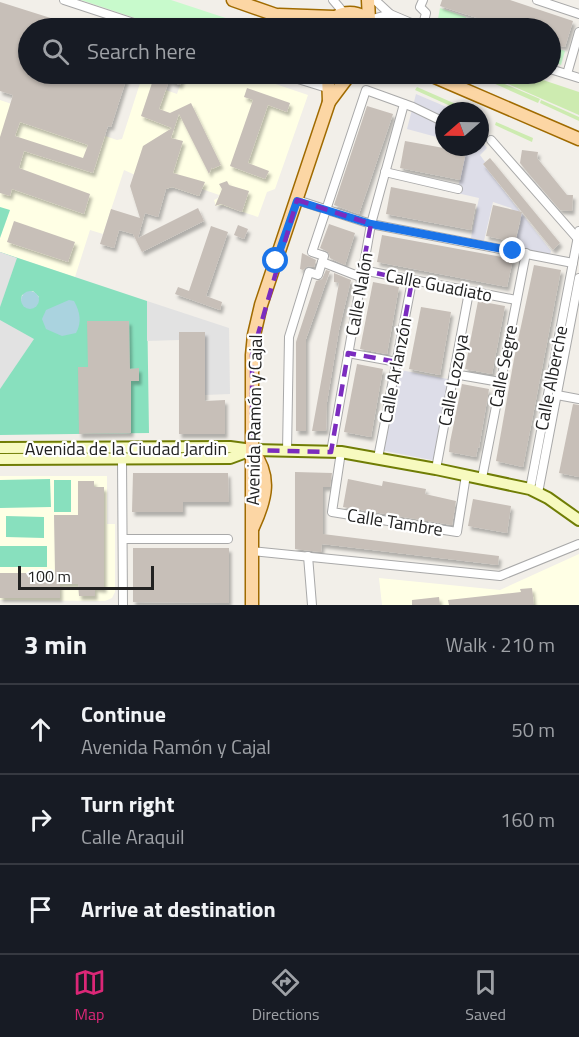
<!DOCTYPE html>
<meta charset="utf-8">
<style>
:root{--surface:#171b24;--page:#20242c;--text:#f1f3f6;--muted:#9ea1a6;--line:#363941;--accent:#db2777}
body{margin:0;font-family:"Titillium Web",sans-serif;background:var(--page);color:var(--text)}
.compass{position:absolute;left:435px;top:102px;width:54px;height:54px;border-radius:50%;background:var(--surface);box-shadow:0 2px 4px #0004;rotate:250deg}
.scale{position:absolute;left:18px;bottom:15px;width:136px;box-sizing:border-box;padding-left:6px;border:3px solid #222;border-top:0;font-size:16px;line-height:21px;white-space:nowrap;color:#222;-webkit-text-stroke:4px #fff;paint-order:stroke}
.stop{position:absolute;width:18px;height:18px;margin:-14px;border:4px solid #1a73e8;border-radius:50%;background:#fff}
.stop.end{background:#1a73e8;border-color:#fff;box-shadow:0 2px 6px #0008}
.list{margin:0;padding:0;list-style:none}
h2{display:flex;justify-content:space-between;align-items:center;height:78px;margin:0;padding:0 24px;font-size:26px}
h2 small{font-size:20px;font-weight:400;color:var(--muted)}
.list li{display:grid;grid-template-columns:39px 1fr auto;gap:18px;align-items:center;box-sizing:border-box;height:90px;padding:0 24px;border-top:2px solid var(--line)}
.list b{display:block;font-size:22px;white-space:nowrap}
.list p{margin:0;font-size:20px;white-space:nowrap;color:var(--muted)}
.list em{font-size:20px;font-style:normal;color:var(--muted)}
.icon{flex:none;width:33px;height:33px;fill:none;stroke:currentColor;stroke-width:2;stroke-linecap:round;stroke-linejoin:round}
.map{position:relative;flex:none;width:579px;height:605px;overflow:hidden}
.search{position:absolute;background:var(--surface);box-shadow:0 2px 4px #0004;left:18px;right:18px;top:18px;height:66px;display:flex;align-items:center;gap:15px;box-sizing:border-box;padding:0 21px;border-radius:33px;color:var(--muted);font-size:22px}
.sheet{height:348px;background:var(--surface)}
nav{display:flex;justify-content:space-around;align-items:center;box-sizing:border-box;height:84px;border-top:2px solid var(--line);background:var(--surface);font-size:16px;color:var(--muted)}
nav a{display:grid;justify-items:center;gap:3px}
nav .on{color:var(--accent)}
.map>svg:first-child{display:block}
.education{fill:#ffffe5}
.grass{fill:#cdebb0}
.park{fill:#c8facc}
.pitch{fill:#88e0be;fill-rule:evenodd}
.parking{fill:#e2e2e2}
.plaza{fill:#dddde8}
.water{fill:#aad3df}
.building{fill:#c7bfb8;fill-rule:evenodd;filter:url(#shadow)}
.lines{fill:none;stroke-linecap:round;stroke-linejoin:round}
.street-casing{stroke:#a9a9a9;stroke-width:10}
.secondary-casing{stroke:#707d05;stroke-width:14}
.primary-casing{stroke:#a06b00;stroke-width:15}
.street{stroke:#fff;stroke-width:8}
.secondary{stroke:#f7fabf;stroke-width:10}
.primary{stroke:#fcd6a4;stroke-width:12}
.route{stroke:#1a73e8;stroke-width:8}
.marked{fill:none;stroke:#7b2cbf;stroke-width:4.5;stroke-dasharray:12 8;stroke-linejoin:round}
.labels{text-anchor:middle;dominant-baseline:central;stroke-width:4.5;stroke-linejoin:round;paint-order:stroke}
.street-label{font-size:18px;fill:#222;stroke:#fff}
</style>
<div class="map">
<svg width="579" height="605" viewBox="0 0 579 605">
<defs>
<filter id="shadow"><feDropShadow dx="2.5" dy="4" stdDeviation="1.5" flood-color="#0004"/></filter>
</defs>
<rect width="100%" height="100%" fill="#f2efe9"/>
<!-- education -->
<g class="education">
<path d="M143,74H155L152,85L177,94L184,74H246L308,95L275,189L267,192L258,217L221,205L216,206L214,200L218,198L219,195L202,189L199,196L172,187L166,189L124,170L103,234L90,230L75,277L0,252V100L117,140L122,139Z"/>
<path d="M0,476H107V524H115V592L112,598L105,601L0,600Z"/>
<path d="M579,554V605H382L379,578L500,590Z"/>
</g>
<!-- grass -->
<g class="grass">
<path d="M485,74H525L579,92V115Z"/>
<path d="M486,76L540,99L538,103L484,79Z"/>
<path d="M417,87L458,105L457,109L415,90Z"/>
<path d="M541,100L579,117V121L540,103Z"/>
<path d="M496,122L533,138L532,142L495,125Z"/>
</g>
<!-- park -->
<g class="park">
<path d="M81,0H171L256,28H165Z"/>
<path d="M440,8L466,17L463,28L437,24Z"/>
<path d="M469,18L499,28H467Z"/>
<path d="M551,46L565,51L561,65L551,61Z"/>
</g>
<!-- pitch -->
<g class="pitch">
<path d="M0,207L10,210L0,238Z"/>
<path d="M0,252L147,301L149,433L0,435ZM33,291L39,297L25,306L21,300L22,295Z"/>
<path d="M50,479L51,507L0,508V480Z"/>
<rect x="54" y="480" width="17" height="32"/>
<path d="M6,516L44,517V538L6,537Z"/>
<rect x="0" y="546" width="47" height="21"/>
</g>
<!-- parking -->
<g class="parking">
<path d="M0,252L17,258L0,307Z"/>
<path d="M147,301L229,328L230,394L205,395V332H179V340L147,341Z"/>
<path d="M0,320L34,339L0,389Z"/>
</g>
<!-- plaza -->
<g class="plaza">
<path d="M416,94L456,111H444V139L407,129Z"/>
<path d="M480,139L487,148L480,155L485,162L483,164L551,251L549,258L513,251L521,221L511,208L493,202L483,245L470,242L479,198L457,193L467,147H480Z"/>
<path d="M395,369L453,380L437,461L380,450Z"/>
</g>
<!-- water -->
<g class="water">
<circle cx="30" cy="300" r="9"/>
<path d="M69,300L74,301C80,312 82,322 76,333L62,336L46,329L42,319L46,310Z"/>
</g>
<!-- building -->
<g class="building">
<path d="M442,0H510L573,21L565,47L550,43V28H508L440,6Z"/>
<path d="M0,2L79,27V28H28V74H128L111,127L108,126L93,173L24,151L19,168L90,194L84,214L12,189L10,196L0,193V137L13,95L0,91ZM20,122L88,145L83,158L15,136Z"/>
<path d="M155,74H184L180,85L169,81L159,109L170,113L191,103L221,165L212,169V167L209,174L179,114L171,138L183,141L173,173L205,182L199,196L172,187L166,189L158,217L145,213L138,238L198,208L204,221L142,252L133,234L119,230L114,248L100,244L111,209L140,218L130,186L143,146L172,128L141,116Z"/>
<path d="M247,88L290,103L287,112L268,105L248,163L269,171L265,179L230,166L253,100L244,97Z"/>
<path d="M367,106L393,114L359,214L334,205Z"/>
<path d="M405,141L466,152L460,180L400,168Z"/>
<path d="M522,150L538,152L537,158L567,195H573L572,211L560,210L529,174L520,163Z"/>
<path d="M490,158L560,243L553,250L483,164Z"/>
<path d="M227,181L229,185L249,191L242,212L221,204L215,206L222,189L219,184Z"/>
<path d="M391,187L476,204L471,230L386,214Z"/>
<path d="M493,205L522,212L515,242L486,236Z"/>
<path d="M14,221L75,242L68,262L7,242Z"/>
<path d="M329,224L355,233L345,265L334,260V258V260L330,258L328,252L320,248Z"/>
<path d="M238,225L248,229L244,239L234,235Z"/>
<path d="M211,226L228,232L206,296L222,302L220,310L175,294L178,287L189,291Z"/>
<path d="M382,235L513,259L507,287L377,262Z"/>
<path d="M302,253L316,260L314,267L308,266L303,270L300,269Z"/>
<path d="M534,265L561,270L523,467L496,461L514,359Z"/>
<path d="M326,270L330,271L306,339V431H296V342L316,281L322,279Z"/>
<path d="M334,273L351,280L339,330L327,402L326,431H312L339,283L334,282Z"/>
<path d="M373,282L399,287L387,354L360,349Z"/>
<path d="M478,301L505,306L492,374L465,369Z"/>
<path d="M421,307L451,312L440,375L409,369Z"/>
<path d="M87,321H129L130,369L139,368V381H131V433L79,434L78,367H88Z"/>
<path d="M179,332H205V401L225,400V434H179Z"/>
<path d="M357,364L383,369L371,437L344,432Z"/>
<path d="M462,384L489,389L479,448L478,447L476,457L449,452L450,442Z"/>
<path d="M573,404L579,405V477L559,473Z"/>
<path d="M295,472L332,473L330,487H323V534L499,556L498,565L322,544L321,552L295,549Z"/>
<path d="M133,473H228L229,502H183V512H132Z"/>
<path d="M348,479L382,486L383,481L426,489L425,494L456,501L452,525L343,507Z"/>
<path d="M78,481H94V487H104V589L95,588V596H79L78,584H60V598H0V573H55L54,515H78Z"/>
<path d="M473,499L511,506L507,533L468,526Z"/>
<path d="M133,548H229V603L133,602Z"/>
<path d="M532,588L534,605H449L448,600L521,592L520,589Z"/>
<path d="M439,597L440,605H412V600Z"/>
</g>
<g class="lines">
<defs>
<g id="street">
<path d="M64,0L149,28"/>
<path d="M333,0L344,13"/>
<path d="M375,0L390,14L423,28"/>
<path d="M537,0L579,14"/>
<path d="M369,20L390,14"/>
<path d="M418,27L424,21L426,13L420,7L423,0"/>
<path d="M550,69L579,78"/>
<path d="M282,74L327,88"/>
<path d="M567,74L579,32"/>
<path d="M491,140L578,239"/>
<path d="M385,172L458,189"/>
<path d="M297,200L371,224L573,263"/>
<path d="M322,262L363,278"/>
<path d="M362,270L516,300"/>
<path d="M348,353L397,362"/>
<path d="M454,374L500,382"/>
<path d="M557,395L579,399"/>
<path d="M287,451L289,337L309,272L318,275L324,256L312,252L366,90L413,107L444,122"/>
<path d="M331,452L371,224L404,104"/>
<path d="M341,452L332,512L457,532L466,475"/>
<path d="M378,458L412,281"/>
<path d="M122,459L123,605"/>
<path d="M436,469L469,292"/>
<path d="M482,478L526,253"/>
<path d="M530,489L579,231"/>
<path d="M538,493L579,278"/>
<path d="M124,539H228"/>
<path d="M252,551L500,576L579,544"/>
<path d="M308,556L312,605"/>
</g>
<g id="secondary">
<path d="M0,448L230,447L252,450L341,452L436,469L530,489L548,498L579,520"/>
<path d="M0,459L230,458L249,451"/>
</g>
<g id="primary">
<path d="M233,0L276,15L297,28"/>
<path d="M368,0L369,20"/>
<path d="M279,15L334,17"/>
<path d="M326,28C336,8 364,8 374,28"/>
<path d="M328,74L329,102"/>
<path d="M428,74L579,139"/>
<path d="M252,450C272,476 266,499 253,527"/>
<path d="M252,605V355L254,335L261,305L329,102L350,74"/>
</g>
</defs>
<!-- street casing -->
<use href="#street" class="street-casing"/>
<!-- secondary casing -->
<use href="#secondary" class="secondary-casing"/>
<!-- primary casing -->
<use href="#primary" class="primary-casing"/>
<!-- street -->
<use href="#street" class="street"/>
<!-- secondary -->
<use href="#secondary" class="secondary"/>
<!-- primary -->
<use href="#primary" class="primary"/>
</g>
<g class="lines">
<!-- route -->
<path class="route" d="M276,261L297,201L371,224L513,251"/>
</g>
<!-- marked area -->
<path class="marked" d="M297,200L371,224L362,270L412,281L397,362L348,353L331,452L252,450V355Z"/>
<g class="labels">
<!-- street labels -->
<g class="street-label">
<text transform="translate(439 285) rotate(11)">Calle Guadiato</text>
<text transform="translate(359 294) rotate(-80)">Calle Nalón</text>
<text transform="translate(503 366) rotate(-79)">Calle Segre</text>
<text transform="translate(395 370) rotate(-79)">Calle Arlanzón</text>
<text transform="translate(551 378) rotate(-79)">Calle Alberche</text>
<text transform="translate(453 380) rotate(-79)">Calle Lozoya</text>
<text transform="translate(254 420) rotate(-89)">Avenida Ramón y Cajal</text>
<text x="126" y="448">Avenida de la Ciudad Jardin</text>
<text transform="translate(395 522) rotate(9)">Calle Tambre</text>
</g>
</g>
</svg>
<svg class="compass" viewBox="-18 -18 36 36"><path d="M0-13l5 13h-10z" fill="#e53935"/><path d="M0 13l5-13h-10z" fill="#9ea1a6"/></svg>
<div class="scale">100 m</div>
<div class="stop" style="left:276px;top:261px"></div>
<div class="stop end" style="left:513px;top:251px"></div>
<div class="search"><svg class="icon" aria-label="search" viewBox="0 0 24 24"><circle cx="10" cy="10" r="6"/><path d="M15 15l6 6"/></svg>Search here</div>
</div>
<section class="sheet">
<h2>3 min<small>Walk · 210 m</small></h2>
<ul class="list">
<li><svg class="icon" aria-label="ahead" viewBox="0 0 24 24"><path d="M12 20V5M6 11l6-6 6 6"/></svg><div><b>Continue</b><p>Avenida Ramón y Cajal</p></div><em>50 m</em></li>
<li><svg class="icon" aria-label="right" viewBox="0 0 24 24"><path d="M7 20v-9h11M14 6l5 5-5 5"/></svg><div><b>Turn right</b><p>Calle Araquil</p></div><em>160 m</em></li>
<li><svg class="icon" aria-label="arrive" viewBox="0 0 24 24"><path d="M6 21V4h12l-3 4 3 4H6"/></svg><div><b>Arrive at destination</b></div></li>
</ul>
</section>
<nav>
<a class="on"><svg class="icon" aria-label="map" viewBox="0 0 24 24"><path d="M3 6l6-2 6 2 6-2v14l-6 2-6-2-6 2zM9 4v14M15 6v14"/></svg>Map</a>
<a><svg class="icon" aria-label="directions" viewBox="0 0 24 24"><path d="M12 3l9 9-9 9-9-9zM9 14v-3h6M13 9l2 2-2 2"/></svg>Directions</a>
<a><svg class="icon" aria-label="saved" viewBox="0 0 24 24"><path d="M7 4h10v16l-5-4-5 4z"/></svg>Saved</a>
</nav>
